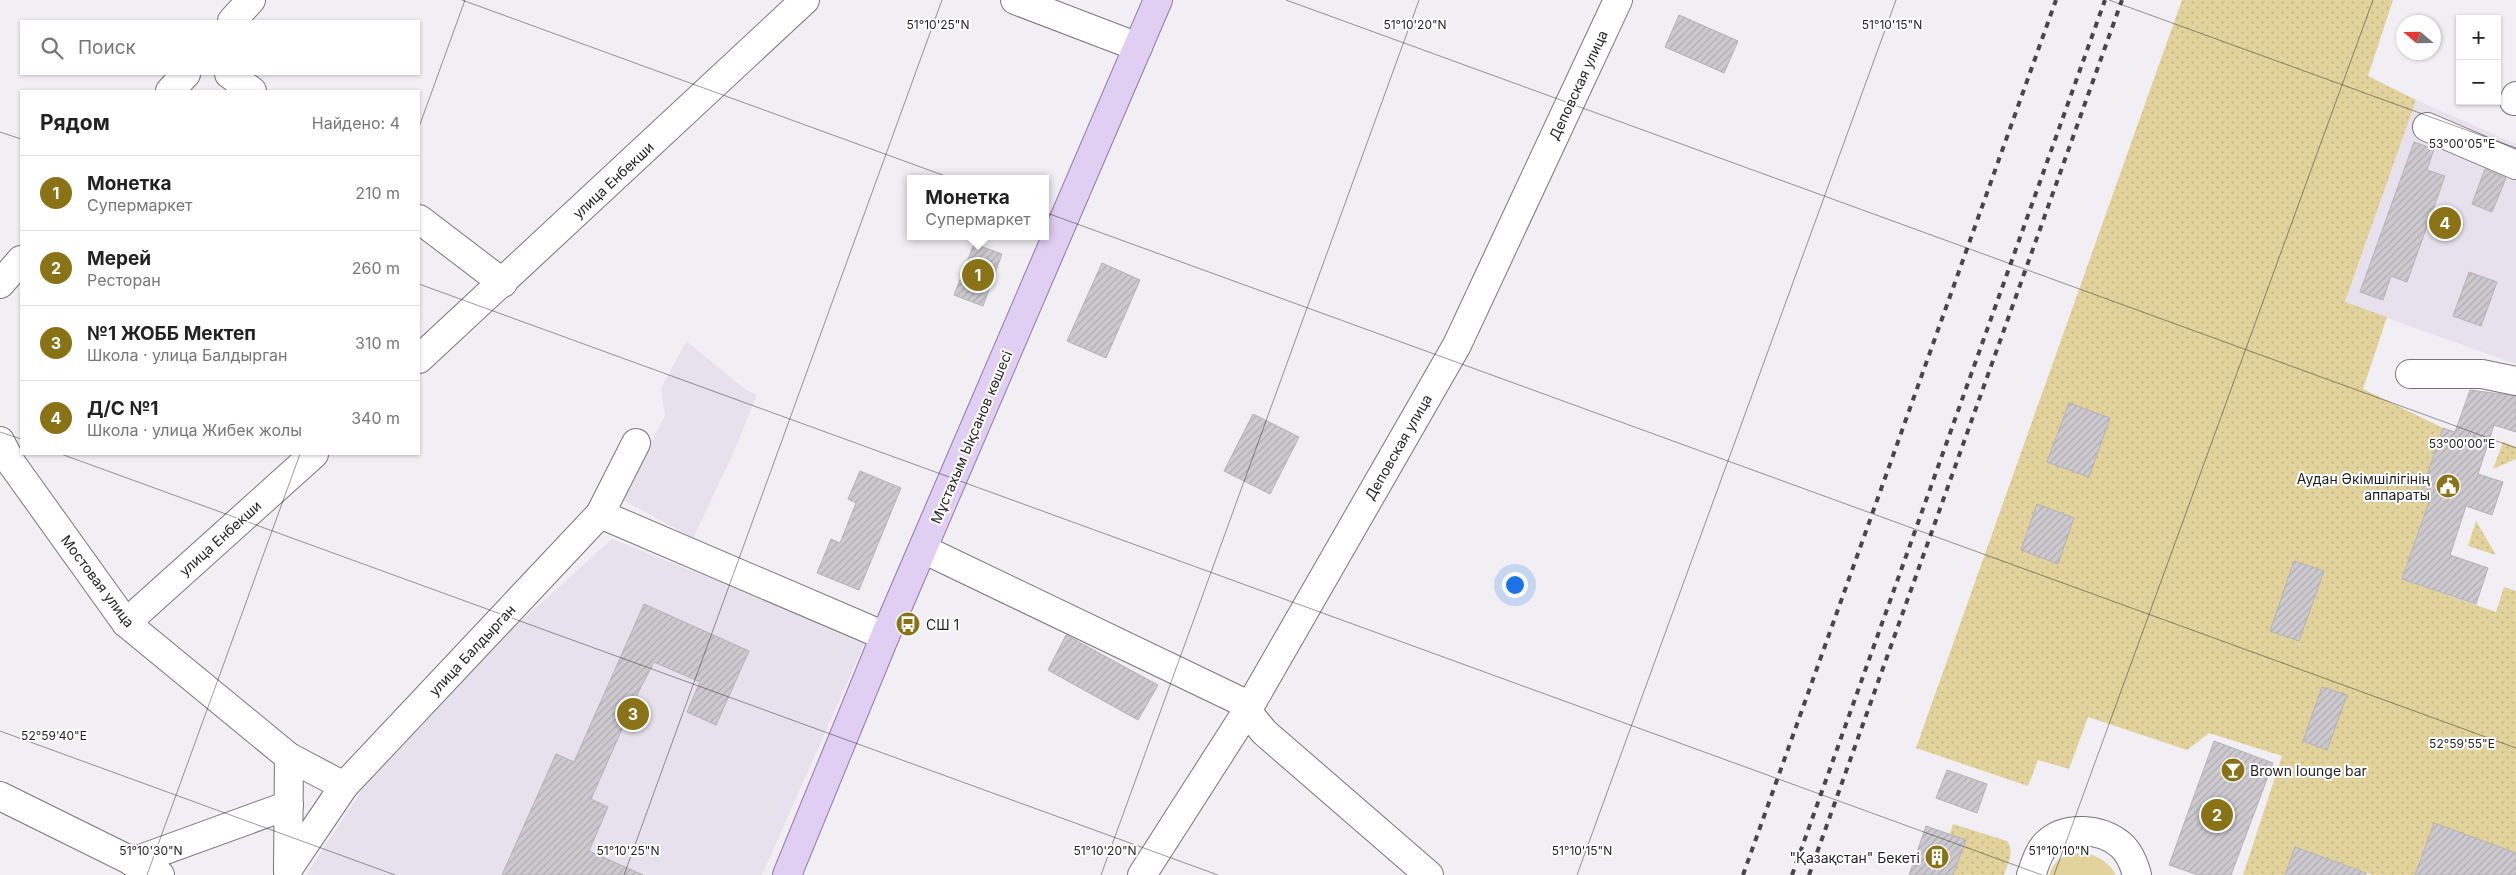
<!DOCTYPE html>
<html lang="ru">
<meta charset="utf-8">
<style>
:root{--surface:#fff;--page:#f2f2f2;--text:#222;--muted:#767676;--line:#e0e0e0;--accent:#8a7316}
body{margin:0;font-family:Inter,sans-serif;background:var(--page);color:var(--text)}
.controls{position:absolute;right:15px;top:15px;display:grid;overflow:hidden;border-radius:0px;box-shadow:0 1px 4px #0004}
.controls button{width:45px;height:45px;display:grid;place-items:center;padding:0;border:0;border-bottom:1px solid var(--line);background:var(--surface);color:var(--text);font:25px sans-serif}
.compass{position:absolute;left:2396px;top:15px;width:45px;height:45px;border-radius:50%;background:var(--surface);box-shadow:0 1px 4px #0004;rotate:290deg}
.you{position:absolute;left:1514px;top:584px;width:18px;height:18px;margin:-12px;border:4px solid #fff;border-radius:50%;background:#1a73e8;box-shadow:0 0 0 8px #1a73e833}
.badge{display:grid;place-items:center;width:32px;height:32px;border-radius:50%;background:var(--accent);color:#fff;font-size:16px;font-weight:700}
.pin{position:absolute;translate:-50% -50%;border:2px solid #fff;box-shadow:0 1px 5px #0006}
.popup{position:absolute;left:907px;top:175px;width:142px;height:65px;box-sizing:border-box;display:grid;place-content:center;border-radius:0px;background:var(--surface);filter:drop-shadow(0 1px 4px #0005);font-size:16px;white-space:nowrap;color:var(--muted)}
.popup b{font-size:19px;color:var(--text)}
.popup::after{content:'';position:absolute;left:50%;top:100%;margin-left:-10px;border:10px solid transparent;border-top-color:var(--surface)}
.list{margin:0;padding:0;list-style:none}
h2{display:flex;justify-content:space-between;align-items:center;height:65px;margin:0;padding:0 20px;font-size:21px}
h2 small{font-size:16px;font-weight:400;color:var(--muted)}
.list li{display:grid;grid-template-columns:32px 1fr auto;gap:15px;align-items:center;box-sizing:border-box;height:75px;padding:0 20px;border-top:1px solid var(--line)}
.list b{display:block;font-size:19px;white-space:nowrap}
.list p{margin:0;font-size:16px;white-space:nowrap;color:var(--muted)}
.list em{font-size:16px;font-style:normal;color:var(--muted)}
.icon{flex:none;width:28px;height:28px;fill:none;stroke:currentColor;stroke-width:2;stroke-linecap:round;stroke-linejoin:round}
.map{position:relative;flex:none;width:2516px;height:875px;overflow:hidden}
.search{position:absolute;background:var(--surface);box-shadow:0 1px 4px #0004;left:20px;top:20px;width:400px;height:55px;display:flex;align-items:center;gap:12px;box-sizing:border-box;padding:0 18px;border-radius:0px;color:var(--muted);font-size:19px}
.panel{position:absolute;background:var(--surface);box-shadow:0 1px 4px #0004;left:20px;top:90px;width:400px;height:365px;border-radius:0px}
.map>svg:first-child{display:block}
.built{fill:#e7e1ed}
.grass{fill:url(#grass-dots)}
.park{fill:#e2d29b}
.building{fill:url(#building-hatch);stroke:#b4b2b6}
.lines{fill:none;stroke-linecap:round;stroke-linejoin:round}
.minor-casing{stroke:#777579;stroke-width:30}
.major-casing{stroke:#8f7ba4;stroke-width:30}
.minor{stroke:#fff;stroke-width:28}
.major{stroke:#e0cef3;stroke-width:28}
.rail{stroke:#474648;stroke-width:4;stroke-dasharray:6 6;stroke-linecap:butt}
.ticks{fill:none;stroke:#201f20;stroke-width:1;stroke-opacity:0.45}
.labels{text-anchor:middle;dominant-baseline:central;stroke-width:4;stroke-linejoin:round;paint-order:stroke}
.street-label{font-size:14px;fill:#201f20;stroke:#fff}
.poi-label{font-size:14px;fill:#201f20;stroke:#fff;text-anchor:end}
.ticks-label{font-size:12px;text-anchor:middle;fill:#201f20;stroke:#fff;stroke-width:4;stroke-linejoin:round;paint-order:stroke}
</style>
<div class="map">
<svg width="2516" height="875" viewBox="0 0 2516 875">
<defs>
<pattern id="grass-dots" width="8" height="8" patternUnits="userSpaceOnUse" patternTransform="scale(1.25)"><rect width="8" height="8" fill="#e2d29b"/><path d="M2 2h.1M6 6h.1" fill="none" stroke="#c2b485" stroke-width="1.8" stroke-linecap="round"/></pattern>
<pattern id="building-hatch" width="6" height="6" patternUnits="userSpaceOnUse" patternTransform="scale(1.25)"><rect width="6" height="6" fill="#cccacf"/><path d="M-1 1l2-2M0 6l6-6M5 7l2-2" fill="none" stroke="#afadb1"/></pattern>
</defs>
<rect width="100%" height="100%" fill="#f1eff3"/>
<!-- built -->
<g class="built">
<path d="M2416,100L2516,144V364L2345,303Z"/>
<path d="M686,341L745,389L757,395L732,456L693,538L623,500L665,415L661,389Z"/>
<path d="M612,539L866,640L762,875H306L363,788L509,632Z"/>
</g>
<!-- grass -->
<g class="grass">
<path d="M2182,0H2393L2368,76L2416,100L2345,302L2387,317L2363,389L2443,428L2419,498L2429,502L2402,579L2496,612L2504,587L2516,591V853L2434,823L2415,875H2372L2295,847L2285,875H2243L2282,756L2209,733L2187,750L2088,717L2069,769L2038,760L2028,786L1916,748Z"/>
<path d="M2503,442L2516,447V459L2493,469Z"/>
<path d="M2476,521L2496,555L2468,546Z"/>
<path d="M1953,824L2007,841C2015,852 2008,863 2004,875H1953L1966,840L1950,834Z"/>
</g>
<!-- park -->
<path class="park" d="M2086,853C2099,857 2109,862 2116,875H2049C2056,856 2067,854 2086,853Z"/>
<!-- building -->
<g class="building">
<path d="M1679,15L1738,41L1724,73L1665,47Z"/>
<path d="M2414,142L2434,149L2427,170L2445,176L2407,282L2391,276L2383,300L2360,292Z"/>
<path d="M2485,169L2506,178L2492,212L2472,204Z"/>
<path d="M974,244L1002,254L983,306L954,295Z"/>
<path d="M1102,263L1140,280L1106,358L1067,341Z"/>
<path d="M2469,272L2497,282L2481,326L2453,316Z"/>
<path d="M2470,390L2516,396V432L2494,425L2478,474L2503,482L2492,515L2466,506L2450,555L2488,568L2476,604L2402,579L2429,502L2419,499L2443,428L2455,432Z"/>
<path d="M2069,403L2110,418L2089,477L2047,462Z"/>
<path d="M1253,414L1299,437L1270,494L1224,471Z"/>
<path d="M860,471L901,488L859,590L817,573L831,539L840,543L856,503L848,499Z"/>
<path d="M2037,504L2074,518L2058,564L2021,550Z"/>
<path d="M2294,561L2324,571L2299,641L2270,631Z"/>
<path d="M644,604L749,651L716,725L687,712L700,682L654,662L639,691L591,799L608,807L589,851L643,875H502L556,754L574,762Z"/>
<path d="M1066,635L1158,685L1138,720L1048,670Z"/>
<path d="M2322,687L2347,695L2327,750L2303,741Z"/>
<path d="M2214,741L2273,763L2231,875H2198L2169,865Z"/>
<path d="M1947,770L1987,784L1977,813L1936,798Z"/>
<path d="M2434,823L2516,853V875H2415Z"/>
<path d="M1926,826L1966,840L1953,875H1909Z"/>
<path d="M2295,847L2366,873V875H2285Z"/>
</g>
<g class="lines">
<defs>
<g id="minor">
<path d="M1015,0L1138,47"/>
<path d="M232,21L251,0"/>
<path d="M229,74L252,91"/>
<path d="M170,91L186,74"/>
<path d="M2514,101L2516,96"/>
<path d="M2427,127L2516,165"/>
<path d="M419,219L503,283"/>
<path d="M0,284L21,260"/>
<path d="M419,359L805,0"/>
<path d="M2410,374H2482L2516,381"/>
<path d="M0,441L12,464L126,623L289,757L344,786L288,869"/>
<path d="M600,514L885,636"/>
<path d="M923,549L1238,700L1264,732L1429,875"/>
<path d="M126,623L314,454"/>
<path d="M344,786L600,514L636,443"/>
<path d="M0,796L160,875"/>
<path d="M132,862L289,805"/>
<path d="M288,871L289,757"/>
<path d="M1142,875L1247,711L1457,345L1618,0"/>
<path d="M2031,875C2035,865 2038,852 2046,844C2065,825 2101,828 2121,845C2130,853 2134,864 2137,875"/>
</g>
<path id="major" d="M787,875L885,636L1158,0"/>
</defs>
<!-- minor casing -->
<use href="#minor" class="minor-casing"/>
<!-- major casing -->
<use href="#major" class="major-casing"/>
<!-- minor -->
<use href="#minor" class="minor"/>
<!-- major -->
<use href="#major" class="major"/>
<!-- rail -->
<g class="rail">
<path d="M1743,875L2056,0"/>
<path d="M1792,875L2105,0"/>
<path d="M1809,875L2122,0"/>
</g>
</g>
<!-- ticks -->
<path class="ticks" d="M462,0L2516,748M1286,0L2516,448M2109,0L2516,148M419,127L465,0M0,132L21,139M419,284L2042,875M0,432L21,439M61,454L1218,875M0,731L395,875M147,875L300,454M624,875L942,0M1101,875L1419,0M1577,875L1896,0M2054,875L2373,0"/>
<!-- icons -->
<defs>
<symbol id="civic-disc" viewBox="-11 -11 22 22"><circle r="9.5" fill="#8a7316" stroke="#fff"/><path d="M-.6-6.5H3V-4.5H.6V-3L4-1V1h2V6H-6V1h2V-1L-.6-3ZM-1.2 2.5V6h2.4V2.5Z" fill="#fff"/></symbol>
<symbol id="bus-disc" viewBox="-11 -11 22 22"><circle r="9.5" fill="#8a7316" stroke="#fff"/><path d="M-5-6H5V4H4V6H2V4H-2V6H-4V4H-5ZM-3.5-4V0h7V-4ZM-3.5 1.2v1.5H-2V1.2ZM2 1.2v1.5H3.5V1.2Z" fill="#fff"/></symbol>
<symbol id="bar-disc" viewBox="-11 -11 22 22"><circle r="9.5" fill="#8a7316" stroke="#fff"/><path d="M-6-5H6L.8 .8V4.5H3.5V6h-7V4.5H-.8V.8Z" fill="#fff"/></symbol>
<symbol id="building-disc" viewBox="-11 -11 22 22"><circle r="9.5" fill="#8a7316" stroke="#fff"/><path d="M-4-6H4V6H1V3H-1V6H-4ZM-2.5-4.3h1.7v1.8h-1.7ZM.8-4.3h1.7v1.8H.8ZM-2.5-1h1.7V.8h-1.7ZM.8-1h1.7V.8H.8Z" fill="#fff"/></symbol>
</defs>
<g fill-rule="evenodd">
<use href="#civic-disc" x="2434" y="472" width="28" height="28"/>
<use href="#bus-disc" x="894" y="610" width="28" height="28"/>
<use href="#bar-disc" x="2219" y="756" width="28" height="28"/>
<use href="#building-disc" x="1923" y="843" width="28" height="28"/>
</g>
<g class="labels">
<!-- street labels -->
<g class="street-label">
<text transform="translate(1578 85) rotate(-65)">Деповская улица</text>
<text transform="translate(613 180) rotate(-43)">улица Енбекши</text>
<text transform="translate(971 437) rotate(-67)">Мұстахым Ықсанов көшесі</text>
<text transform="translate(1398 447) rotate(-60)">Деповская улица</text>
<text transform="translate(220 538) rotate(-42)">улица Енбекши</text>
<text transform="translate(98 581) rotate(53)">Мостовая улица</text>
<text transform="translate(472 650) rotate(-47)">улица Балдырган</text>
</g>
<!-- poi labels -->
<g class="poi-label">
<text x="2430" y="478">Аудан Әкімшілігінің<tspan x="2430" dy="16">аппараты</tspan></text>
<text x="926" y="624" text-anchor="start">СШ 1</text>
<text x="2250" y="770" text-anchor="start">Brown lounge bar</text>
<text x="1920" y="857">"Қазақстан" Бекеті</text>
</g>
</g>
<g class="ticks-label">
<text x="938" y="29">51°10'25"N</text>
<text x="1415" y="29">51°10'20"N</text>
<text x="1892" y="29">51°10'15"N</text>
<text x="2462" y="148">53°00'05"E</text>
<text x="2462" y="448">53°00'00"E</text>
<text x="54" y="740">52°59'40"E</text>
<text x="2462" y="748">52°59'55"E</text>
<text x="151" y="855">51°10'30"N</text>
<text x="628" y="855">51°10'25"N</text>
<text x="1105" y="855">51°10'20"N</text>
<text x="1582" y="855">51°10'15"N</text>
<text x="2059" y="855">51°10'10"N</text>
</g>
</svg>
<div class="controls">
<button>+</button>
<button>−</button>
</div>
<svg class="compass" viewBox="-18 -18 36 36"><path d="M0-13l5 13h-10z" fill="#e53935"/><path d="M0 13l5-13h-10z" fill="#767676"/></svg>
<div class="you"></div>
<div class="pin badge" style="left:978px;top:275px">1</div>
<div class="popup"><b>Монетка</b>Супермаркет</div>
<div class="pin badge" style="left:2217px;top:815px">2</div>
<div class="pin badge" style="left:633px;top:714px">3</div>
<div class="pin badge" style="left:2445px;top:223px">4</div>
<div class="search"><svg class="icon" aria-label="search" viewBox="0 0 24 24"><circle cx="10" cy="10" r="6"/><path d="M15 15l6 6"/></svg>Поиск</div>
<section class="panel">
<h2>Рядом<small>Найдено: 4</small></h2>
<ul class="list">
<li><span class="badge">1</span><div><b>Монетка</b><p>Супермаркет</p></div><em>210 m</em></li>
<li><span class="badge">2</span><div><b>Мерей</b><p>Ресторан</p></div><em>260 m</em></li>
<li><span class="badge">3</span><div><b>№1 ЖОББ Мектеп</b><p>Школа · улица Балдырган</p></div><em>310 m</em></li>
<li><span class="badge">4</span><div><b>Д/С №1</b><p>Школа · улица Жибек жолы</p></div><em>340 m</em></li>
</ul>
</section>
</div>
